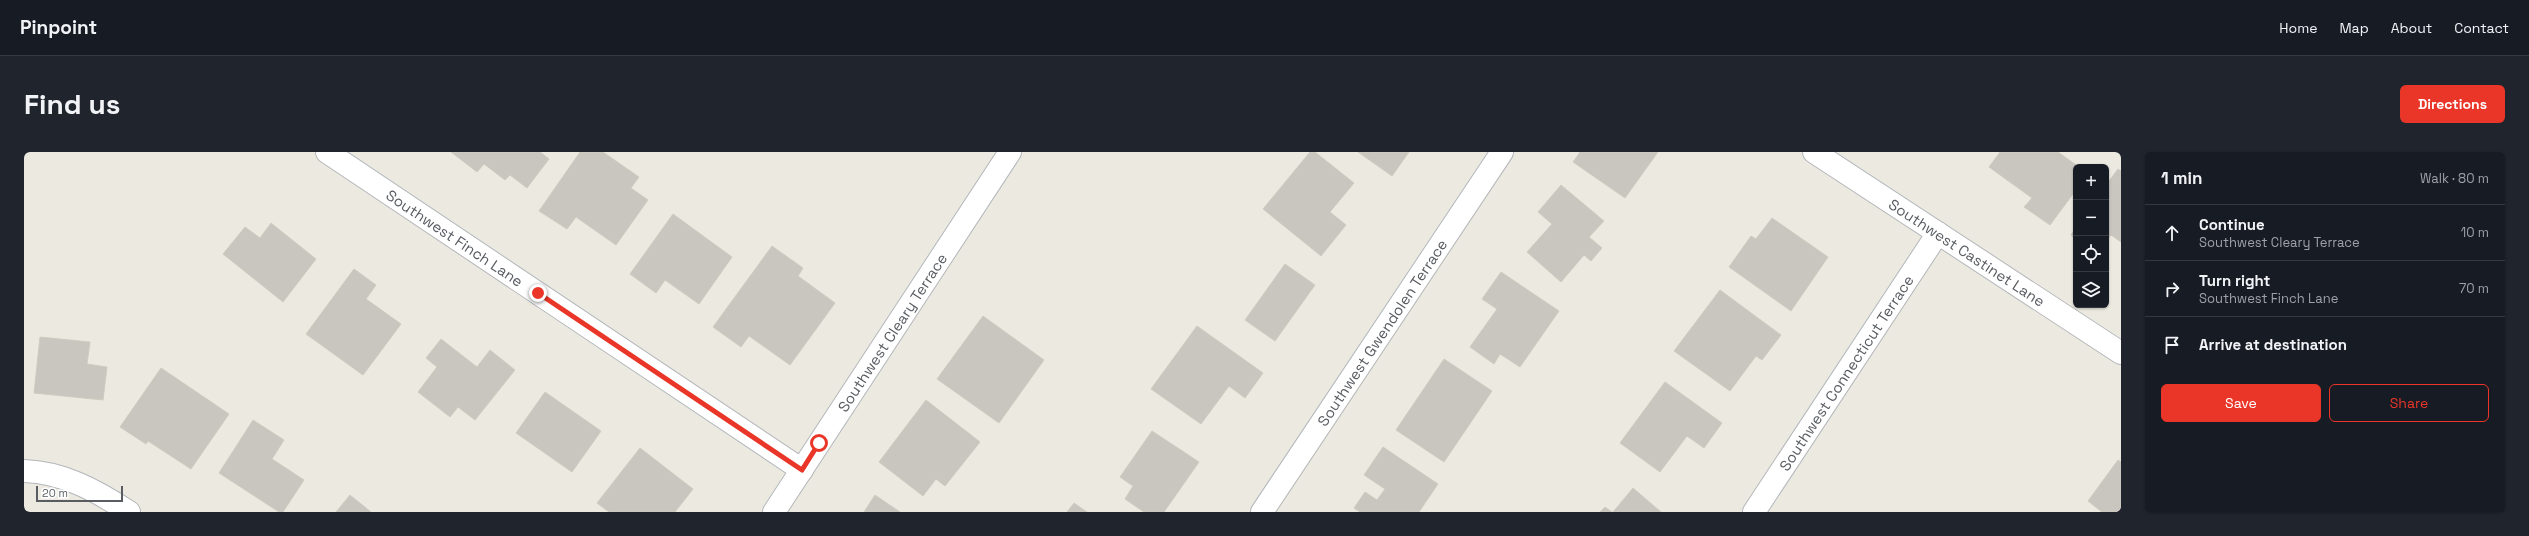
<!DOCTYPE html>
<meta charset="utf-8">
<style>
:root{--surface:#171b24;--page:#20242c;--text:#f1f3f6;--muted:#9ea1a6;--line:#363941;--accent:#ea3628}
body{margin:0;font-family:"Space Grotesk",sans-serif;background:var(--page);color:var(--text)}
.controls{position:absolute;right:12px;top:12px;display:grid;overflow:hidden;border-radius:6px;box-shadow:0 1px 3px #0004}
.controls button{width:36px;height:36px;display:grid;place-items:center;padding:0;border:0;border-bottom:1px solid var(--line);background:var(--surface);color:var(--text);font:20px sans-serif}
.scale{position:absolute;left:12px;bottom:10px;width:87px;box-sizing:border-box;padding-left:4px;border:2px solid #595d62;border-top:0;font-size:11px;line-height:14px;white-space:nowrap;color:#595d62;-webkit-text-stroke:3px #fff;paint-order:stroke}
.stop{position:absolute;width:12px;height:12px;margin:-9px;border:3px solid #ea3628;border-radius:50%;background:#fff}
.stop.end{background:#ea3628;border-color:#fff;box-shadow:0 1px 4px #0008}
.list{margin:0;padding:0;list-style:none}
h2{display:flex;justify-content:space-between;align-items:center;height:52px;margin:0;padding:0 16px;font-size:17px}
h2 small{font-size:13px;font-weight:400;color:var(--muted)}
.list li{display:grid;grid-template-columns:26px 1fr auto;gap:12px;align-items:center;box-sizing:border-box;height:56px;padding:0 16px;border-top:1px solid var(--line)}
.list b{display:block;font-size:15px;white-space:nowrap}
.list p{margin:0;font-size:13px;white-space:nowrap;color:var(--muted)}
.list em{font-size:13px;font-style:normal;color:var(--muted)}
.actions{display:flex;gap:8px;padding:12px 16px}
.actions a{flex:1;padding:9px 0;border:1px solid var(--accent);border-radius:6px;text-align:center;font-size:14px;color:var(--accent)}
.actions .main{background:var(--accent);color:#fff}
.icon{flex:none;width:22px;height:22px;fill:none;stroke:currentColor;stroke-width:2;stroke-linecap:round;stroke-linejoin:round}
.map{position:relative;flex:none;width:2097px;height:360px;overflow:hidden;border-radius:6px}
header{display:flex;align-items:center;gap:24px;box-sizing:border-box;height:56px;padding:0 20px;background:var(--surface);border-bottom:1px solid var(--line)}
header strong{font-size:19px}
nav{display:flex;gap:22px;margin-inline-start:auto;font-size:14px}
.intro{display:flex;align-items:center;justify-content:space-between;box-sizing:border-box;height:96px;padding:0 24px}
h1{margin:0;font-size:28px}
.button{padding:10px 18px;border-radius:6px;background:var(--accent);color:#fff;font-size:14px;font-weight:700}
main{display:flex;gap:24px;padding:0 24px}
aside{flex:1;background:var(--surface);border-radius:6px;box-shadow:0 1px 3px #0004}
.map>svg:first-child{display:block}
.building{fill:#c9c6c0;stroke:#d1cbbf}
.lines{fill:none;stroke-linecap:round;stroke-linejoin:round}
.minor-casing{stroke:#b3b7bb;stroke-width:24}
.minor{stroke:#fff;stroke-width:22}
.route{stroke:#ea3628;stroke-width:5}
.labels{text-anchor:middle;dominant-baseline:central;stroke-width:3;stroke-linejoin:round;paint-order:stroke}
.street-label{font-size:15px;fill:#595d62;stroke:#fff}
</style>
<header>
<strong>Pinpoint</strong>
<nav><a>Home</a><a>Map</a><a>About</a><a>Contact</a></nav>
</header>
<div class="intro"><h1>Find us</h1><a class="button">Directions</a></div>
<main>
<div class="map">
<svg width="2097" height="360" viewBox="0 0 2097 360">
<rect width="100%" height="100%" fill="#eceae0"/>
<!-- building -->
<g class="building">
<path d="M427,0H516L525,7L503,36L486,23L481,28L460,12L453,20Z"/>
<path d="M556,0H579L615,25L607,36L624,48L592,93L552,65L543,77L515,59Z"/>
<path d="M1286,0H1291L1330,31L1306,60L1322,73L1297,104L1239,57Z"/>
<path d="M1334,0H1385L1368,24Z"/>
<path d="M1556,0H1634L1601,46L1549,10Z"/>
<path d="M1976,0H2034L2055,15H2052V38L2026,73L2000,55L2008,46L1965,15Z"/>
<path d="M2094,17L2097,19V90L2087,83L2082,89V33Z"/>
<path d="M1537,33L1580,69L1565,85L1578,96L1567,109L1560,103L1537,130L1503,100L1528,72L1514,60Z"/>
<path d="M649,62L708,105L675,152L641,128L632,141L606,122Z"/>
<path d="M1748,66L1804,105L1767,159L1705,115L1727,84L1732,87Z"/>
<path d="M247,71L292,107L259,150L199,102L221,75L236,86Z"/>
<path d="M2052,75V87L2047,83Z"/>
<path d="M748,94L779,116L774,124L811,151L766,213L725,184L717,195L689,175Z"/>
<path d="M1261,112L1291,133L1251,189L1221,168Z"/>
<path d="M330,117L352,133L342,147L377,172L339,223L282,182Z"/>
<path d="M1477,120L1535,159L1496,215L1476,202L1470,212L1446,195L1473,157L1458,147Z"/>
<path d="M1696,138L1757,183L1738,208L1732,204L1706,239L1650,199Z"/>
<path d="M959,164L1020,208L975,271L913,227Z"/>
<path d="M1173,174L1239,221L1221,246L1205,234L1177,272L1127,237Z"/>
<path d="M16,185L66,190L63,212L83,215L79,248L10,241Z"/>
<path d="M417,187L453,215L466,198L491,218L451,268L434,255L426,265L394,240L413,215L402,206Z"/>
<path d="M1420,207L1468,239L1420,310L1372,278Z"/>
<path d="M137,216L205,262L167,317L124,289L122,292L96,275Z"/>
<path d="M1641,230L1698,271L1680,296L1663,284L1636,320L1596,291Z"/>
<path d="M521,240L577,279L548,320L492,281Z"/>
<path d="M902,248L956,290L921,334L912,327L899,344L855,310Z"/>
<path d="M229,268L260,288L248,307L280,328L259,360H255L195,321Z"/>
<path d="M1128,279L1175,310L1140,360H1120L1101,347L1109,334L1096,325Z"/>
<path d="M1359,295L1414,332L1395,360H1336L1330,356L1341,340L1353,348L1361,337L1340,323Z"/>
<path d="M616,296L669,337L651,360H585L573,351Z"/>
<path d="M2094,308L2097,310V360H2078L2064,349Z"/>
<path d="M1609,336L1637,360H1589Z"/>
<path d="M326,343L347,360H312Z"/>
<path d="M851,343L876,360H840Z"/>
<path d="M1050,351L1063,360H1043Z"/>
<path d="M1581,355L1588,360H1576Z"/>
</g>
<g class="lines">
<defs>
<g id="minor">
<path id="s1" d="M303,0L778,318"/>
<path id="s2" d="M1790,0L2097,201"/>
<path d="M0,319C39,320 73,339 105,360"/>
<path id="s3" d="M750,360L986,0"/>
<path id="s4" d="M1238,360L1478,0"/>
<path id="s5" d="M1730,360L1914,81"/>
</g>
</defs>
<!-- minor casing -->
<use href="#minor" class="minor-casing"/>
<!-- minor -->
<use href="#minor" class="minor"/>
</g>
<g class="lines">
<!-- route -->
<path class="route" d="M514,141L778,318L795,291"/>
</g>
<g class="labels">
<!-- street labels -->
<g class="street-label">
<text stroke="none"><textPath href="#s1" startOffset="154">Southwest Finch Lane</textPath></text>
<text stroke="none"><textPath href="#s2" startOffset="183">Southwest Castinet Lane</textPath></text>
<text stroke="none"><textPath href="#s3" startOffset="215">Southwest Cleary Terrace</textPath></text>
<text stroke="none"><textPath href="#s4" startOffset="216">Southwest Gwendolen Terrace</textPath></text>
<text stroke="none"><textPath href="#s5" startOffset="167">Southwest Connecticut Terrace</textPath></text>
</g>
</g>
</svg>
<div class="controls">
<button>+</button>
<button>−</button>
<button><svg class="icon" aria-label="locate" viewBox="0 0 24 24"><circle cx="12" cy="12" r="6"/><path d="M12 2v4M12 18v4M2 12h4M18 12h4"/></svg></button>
<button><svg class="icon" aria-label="layers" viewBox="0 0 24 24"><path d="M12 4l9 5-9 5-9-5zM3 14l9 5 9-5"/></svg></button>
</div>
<div class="scale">20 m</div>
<div class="stop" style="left:795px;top:291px"></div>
<div class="stop end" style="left:514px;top:141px"></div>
</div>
<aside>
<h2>1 min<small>Walk · 80 m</small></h2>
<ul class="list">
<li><svg class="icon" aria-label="ahead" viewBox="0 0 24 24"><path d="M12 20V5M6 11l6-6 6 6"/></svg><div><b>Continue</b><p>Southwest Cleary Terrace</p></div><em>10 m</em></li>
<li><svg class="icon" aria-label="right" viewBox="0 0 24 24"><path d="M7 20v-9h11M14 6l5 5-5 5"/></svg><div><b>Turn right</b><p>Southwest Finch Lane</p></div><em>70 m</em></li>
<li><svg class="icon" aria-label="arrive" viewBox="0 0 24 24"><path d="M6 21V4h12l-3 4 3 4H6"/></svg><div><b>Arrive at destination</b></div></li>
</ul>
<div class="actions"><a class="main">Save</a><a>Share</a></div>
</aside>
</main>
